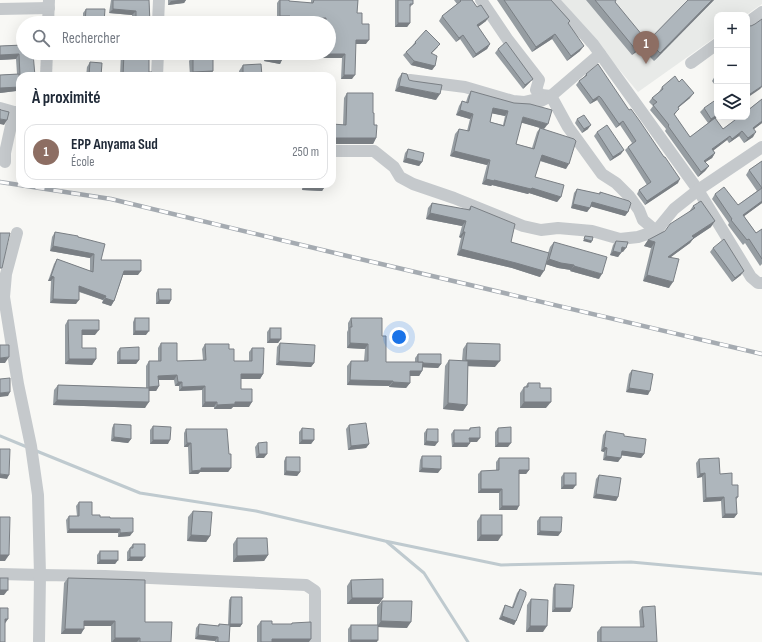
<!DOCTYPE html>
<html lang="fr">
<meta charset="utf-8">
<style>
:root{--surface:#fff;--page:#f6f6f7;--text:#1f2937;--muted:#747a83;--line:#e0e1e3;--accent:#111827}
body{margin:0;font-family:"Sofia Sans Condensed",sans-serif;background:var(--page);color:var(--text)}
.controls{position:absolute;right:12px;top:12px;display:grid;overflow:hidden;border-radius:8px;box-shadow:0 4px 16px #0002}
.controls button{width:36px;height:36px;display:grid;place-items:center;padding:0;border:0;border-bottom:1px solid var(--line);background:var(--surface);color:var(--text);font:20px sans-serif}
.you{position:absolute;left:399px;top:337px;width:14px;height:14px;margin:-10px;border:3px solid #fff;border-radius:50%;background:#1a73e8;box-shadow:0 0 0 6px #1a73e833}
.badge{display:grid;place-items:center;width:26px;height:26px;border-radius:50%;background:var(--accent);color:#fff;font-size:13px;font-weight:700}
.pin{position:absolute;translate:-50% -33px;filter:drop-shadow(0 1px 2px #0008)}
.pin::after{content:'';position:absolute;top:21px;width:14px;height:12px;background:inherit;clip-path:polygon(0 0,100% 0,50% 100%)}
.list{margin:0;padding:0;list-style:none}
h2{display:flex;justify-content:space-between;align-items:center;height:52px;margin:0;padding:0 16px;font-size:17px}
h2 small{font-size:13px;font-weight:400;color:var(--muted)}
.list li{display:grid;grid-template-columns:26px 1fr auto;gap:12px;align-items:center;box-sizing:border-box;height:56px;margin:0 8px 8px;padding:0 8px;border:1px solid var(--line);border-radius:12px}
.list b{display:block;font-size:15px;white-space:nowrap}
.list p{margin:0;font-size:13px;white-space:nowrap;color:var(--muted)}
.list em{font-size:13px;font-style:normal;color:var(--muted)}
.icon{flex:none;width:22px;height:22px;fill:none;stroke:currentColor;stroke-width:2;stroke-linecap:round;stroke-linejoin:round}
.map{position:relative;flex:none;width:762px;height:642px;overflow:hidden}
.search{position:absolute;background:var(--surface);box-shadow:0 4px 16px #0002;left:16px;top:16px;width:320px;height:44px;display:flex;align-items:center;gap:10px;box-sizing:border-box;padding:0 14px;border-radius:22px;color:var(--muted);font-size:15px}
.panel{position:absolute;background:var(--surface);box-shadow:0 4px 16px #0002;left:16px;top:72px;width:320px;height:116px;border-radius:12px}
.map>svg:first-child{display:block}
.built{fill:#e8eae8}
.lines{fill:none;stroke-linecap:round;stroke-linejoin:round}
.stream{stroke:#bfcacf;stroke-width:3}
.minor{stroke:#c5c9cc;stroke-width:12}
.rail-casing{stroke:#a5abb1;stroke-width:4.5}
.rail{stroke:#fff;stroke-width:3;stroke-dasharray:9;stroke-linecap:butt}
.wall{fill:#969da2;fill-rule:evenodd}
.shaded-wall{fill:#7a7f84}
.building{fill:#aeb6bc;stroke:#7a7f84;fill-rule:evenodd}
</style>
<div class="map">
<svg width="762" height="642" viewBox="0 0 762 642">
<rect width="100%" height="100%" fill="#f8f8f5"/>
<!-- built -->
<path class="built" d="M561,0H762V4L746,15H717V36L638,92Z"/>
<g class="lines">
<!-- stream -->
<g class="stream">
<path d="M0,436L27,447"/>
<path d="M34,450L140,493L256,511L385,541L501,565L631,562L762,574"/>
<path d="M387,542L424,573L468,642"/>
</g>
<!-- minor -->
<g class="minor">
<path d="M481,0L508,40L539,80L536,90L541,95L551,96"/>
<path d="M553,0L593,44L698,190L751,277L758,283H762"/>
<path d="M0,9L49,8"/>
<path d="M48,23L49,0"/>
<path d="M158,23L159,0"/>
<path d="M747,23L762,12"/>
<path d="M691,63L717,44"/>
<path d="M46,76L47,53"/>
<path d="M157,76L158,53"/>
<path d="M410,80L465,87L513,101L524,102L537,99L541,101L551,96L600,54"/>
<path d="M551,96L568,127L602,174L616,183L629,196L639,210L643,220L656,231"/>
<path d="M0,108L14,112H20"/>
<path d="M332,151H374L394,167L400,177L413,184L454,198L523,226L541,230L558,228L592,231L620,239L638,237L656,231L674,209L698,190L762,147"/>
<path d="M5,162V153L14,112"/>
<path d="M0,574L40,575L38,495L31,446L18,384L4,297L6,274L17,233"/>
<path d="M39,642L40,575L105,576L306,585L315,591V642"/>
</g>
<defs>
<path id="rail" d="M0,182L111,199L339,254L762,354"/>
</defs>
<!-- rail casing -->
<use href="#rail" class="rail-casing"/>
<!-- rail -->
<use href="#rail" class="rail"/>
</g>
<!-- wall -->
<g class="wall">
<path d="M111,0H149L150,23H132V15L109,13Z"/>
<path d="M168,0H186L184,3L168,5Z"/>
<path d="M279,0H289V1L311,3V0H358L357,13L362,24L366,44H355L352,79H341L342,58H317V53H329V23H287V20H277V3Z"/>
<path d="M395,0H413V4L410,7V23L407,27H395Z"/>
<path d="M454,0H472L486,21L478,27L490,44L487,49L473,58L460,39L456,42L439,21L442,16L457,4Z"/>
<path d="M497,0H551L570,21L568,24L580,51L567,61L552,39L532,52Z"/>
<path d="M586,0H616L615,2L643,47L632,55Z"/>
<path d="M688,0H714L654,61L642,49L648,41Z"/>
<path d="M86,9L104,23H83V13Z"/>
<path d="M194,19L213,23H191Z"/>
<path d="M415,42L438,47L432,53L435,66L432,70L411,65L403,55L412,46Z"/>
<path d="M23,45L20,81V87L16,91L0,93V75L17,74L16,59L0,60V46Z"/>
<path d="M498,49L530,82L523,89L495,53Z"/>
<path d="M121,53H149V72L152,76H120Z"/>
<path d="M191,53H213L210,76H190L189,61L191,58Z"/>
<path d="M266,53H284L280,64L264,61Z"/>
<path d="M90,62L101,76H86L87,67Z"/>
<path d="M243,65L262,76H268H239V71Z"/>
<path d="M402,73L409,80L436,100L395,91L398,79Z"/>
<path d="M586,74L678,183L645,205L637,194L639,190L647,185L625,150L632,143L620,125L616,128L597,100L590,104L576,85L579,81L584,77Z"/>
<path d="M717,75V88L712,81L715,76Z"/>
<path d="M662,87L690,98L678,108L676,113L674,115L690,137L711,121L708,123L700,112L704,108L718,117L715,119L723,129L762,99V123L754,129L753,137L744,143L739,136L729,143L727,140L713,150L715,153L712,158L705,162L709,166L705,171L698,177L665,131L666,129L650,110L653,106L649,102L652,98L659,92Z"/>
<path d="M471,91L544,129L566,169L540,161L535,177L561,197L557,202L529,193L528,194L492,185L491,186L482,184L487,165L450,156L455,134L459,129L467,131L470,119L456,115L459,106L462,101L466,102L468,96ZM492,113L505,116L503,125L490,122ZM521,122L540,128L537,132L532,148L516,144Z"/>
<path d="M347,93L373,113L376,138L373,144H332L343,125L344,98Z"/>
<path d="M577,119L588,129L582,133L575,123Z"/>
<path d="M597,132L621,154L610,161L594,136Z"/>
<path d="M408,149L422,162L419,166L403,162L405,153Z"/>
<path d="M762,161V203L744,216L756,233L762,229V264L760,266L745,243L743,245L728,225L729,223L712,199L715,194L738,205L757,191L746,175L749,170Z"/>
<path d="M302,184H326V185L322,191L302,190Z"/>
<path d="M577,189L599,194L600,192L628,212L625,216L591,206L587,212L571,208L574,193Z"/>
<path d="M432,203L468,210L471,206L511,242L548,253L550,247L554,242L599,279L570,271L571,270L558,268L546,264L540,277L512,268L457,255L461,238L459,237L462,226L426,219L428,208Z"/>
<path d="M693,206L711,227L693,239L690,243L671,257L669,288L643,281L651,248L644,246L648,240L665,231L689,212Z"/>
<path d="M55,232L78,237L101,260L138,275H123L114,301L111,306L102,303L103,300L79,292L76,304L50,303L51,281H48L54,264L57,259L90,271V258L50,251L52,237Z"/>
<path d="M616,241L623,252H621L618,257L610,255L613,245Z"/>
<path d="M713,248L741,275L732,282L710,252Z"/>
<path d="M158,289L171,300L169,304H156V293Z"/>
<path d="M135,318L146,335H133V322Z"/>
<path d="M351,318L382,336L386,362H415V358L418,354L441,364L438,368L423,367L422,371L419,376H410V383L406,388L389,387V386L347,385V366L351,361H364L365,349L347,348V332L348,330V323Z"/>
<path d="M68,320L95,335H82V348L96,359L92,365L65,364V325Z"/>
<path d="M270,328L281,339L278,343H267V332Z"/>
<path d="M161,343L177,361L203,360L202,349L205,344L229,349L234,361H249V352L252,348L263,374L260,379H241V389L249,407H233L231,409H214V407H202V390L179,391V386H175L174,380H159V386L156,391H149L145,408L53,405L54,390L58,385L146,388V366L149,361H158V348Z"/>
<path d="M280,343L314,363L311,367L276,365L277,347Z"/>
<path d="M467,343L495,367L468,366L467,405L463,411L443,409L445,366L449,360L462,361L463,349Z"/>
<path d="M120,348L139,360L136,364H117V352Z"/>
<path d="M632,370L648,395L626,392L629,374Z"/>
<path d="M528,383L540,388L546,408H520V393L524,387H525Z"/>
<path d="M114,424L131,439L128,443L111,441L112,428Z"/>
<path d="M349,425L369,444L366,448L348,450L346,429Z"/>
<path d="M153,426L168,444H150V430Z"/>
<path d="M302,428L314,440L311,444H299V432Z"/>
<path d="M470,428L477,442H469L470,443L467,447H452L451,434L454,430H469Z"/>
<path d="M498,428L508,447H495V432Z"/>
<path d="M186,429L231,468L228,472H200L198,474H189L188,447H184V433Z"/>
<path d="M427,429L435,446L424,445V433Z"/>
<path d="M606,431L624,436L644,454L641,458L621,455L618,462L603,460L604,452L601,451L603,435Z"/>
<path d="M258,443L264,458H256L255,447Z"/>
<path d="M422,456L438,473L419,472L420,460Z"/>
<path d="M286,457L300,472L297,476L284,475V461Z"/>
<path d="M499,458L529,470L526,474H519L517,510H499V493H478V474L481,471L496,470V462Z"/>
<path d="M699,459L720,474L732,485L738,497L736,500L737,514L734,518H722L721,501L703,502L702,477L697,478L696,463Z"/>
<path d="M564,473L573,489H561V477Z"/>
<path d="M599,475L618,497L616,501L593,498L596,479Z"/>
<path d="M79,502L92,515L100,517L110,518L130,536L118,537V533H67L66,520L69,516H77L76,506Z"/>
<path d="M193,511L210,536L206,542L187,541L188,517Z"/>
<path d="M481,515L498,541H477V521Z"/>
<path d="M540,517L561,532L558,536L537,535V521Z"/>
<path d="M237,538L268,555L264,561L233,562V544Z"/>
<path d="M133,544L142,561H127V552Z"/>
<path d="M100,551L118,560L115,564H97V555Z"/>
<path d="M68,578L145,622L171,642H111V626H84L81,634H61L64,583Z"/>
<path d="M351,580L383,598L379,604H347V586Z"/>
<path d="M555,584L572,608L570,612H552L553,588Z"/>
<path d="M520,589L516,621L514,625L499,619L503,609L505,605L512,607L517,593Z"/>
<path d="M231,597L242,624L240,627H230L229,642H215V641L195,639L196,628L199,624L218,626L219,624L228,625L229,600Z"/>
<path d="M531,599L543,632H526L527,605Z"/>
<path d="M382,601L407,628L378,627L377,642H348V629L351,625H377V607Z"/>
<path d="M642,607L657,642H597V632L601,627H640L639,611Z"/>
<path d="M261,621L272,624H291L292,623L309,642H257V626Z"/>
</g>
<!-- shaded-wall -->
<g class="shaded-wall">
<path d="M178,0H186L184,3L168,5L171,1Z"/>
<path d="M712,0H714L654,61L660,53Z"/>
<path d="M113,9L136,11L132,15L109,13Z"/>
<path d="M280,16H290L287,20H277Z"/>
<path d="M489,17L486,21L474,30L477,25Z"/>
<path d="M290,18H326L323,23H287Z"/>
<path d="M398,23H410L407,27H395Z"/>
<path d="M555,34L552,39L532,52L536,47Z"/>
<path d="M463,35L460,39L456,42L459,38Z"/>
<path d="M356,40H369L366,44H352Z"/>
<path d="M647,41L643,47L632,55L636,50Z"/>
<path d="M490,44L487,49L473,58L476,54Z"/>
<path d="M584,46L580,51L567,61L571,56Z"/>
<path d="M19,54L16,59L0,60V55Z"/>
<path d="M320,54H345L342,58H317Z"/>
<path d="M267,57L282,60L280,64L264,61Z"/>
<path d="M414,61L435,66L432,70L411,65Z"/>
<path d="M213,71L210,76H190L193,72Z"/>
<path d="M344,75H355L352,79H341Z"/>
<path d="M533,79L523,89L525,85Z"/>
<path d="M399,86L440,94L436,100L395,91Z"/>
<path d="M762,86V87L760,89L747,98V96Z"/>
<path d="M20,87L16,91L0,93V88Z"/>
<path d="M694,93L690,98L674,111L678,107Z"/>
<path d="M599,96L597,100L590,104L593,100Z"/>
<path d="M493,108L508,111L505,116L490,113Z"/>
<path d="M460,110L473,114L470,119L456,115Z"/>
<path d="M717,115V117H718L708,123L711,119Z"/>
<path d="M523,117L548,124L544,129L519,122Z"/>
<path d="M0,119L7,120L4,125L0,124Z"/>
<path d="M623,121L620,125L616,128L619,124Z"/>
<path d="M762,121V123L750,132L753,128Z"/>
<path d="M591,125L588,129L582,133L584,129Z"/>
<path d="M742,131L739,136L729,143L732,139Z"/>
<path d="M756,132L753,137L744,143L748,138Z"/>
<path d="M730,136L727,140L709,154L712,149Z"/>
<path d="M336,138H376L373,144H332V140Z"/>
<path d="M624,150L621,154L610,161L613,157Z"/>
<path d="M454,151L490,160L487,165L450,156Z"/>
<path d="M715,153L712,158L701,165L704,161Z"/>
<path d="M542,155L569,164L566,169L538,160Z"/>
<path d="M406,158L422,162L419,166L403,162Z"/>
<path d="M709,166L705,171L698,177L701,172Z"/>
<path d="M486,179L494,180L532,188L561,197L557,202L529,193L528,194L492,185L491,186L482,184Z"/>
<path d="M680,179L678,183L645,205L647,201Z"/>
<path d="M306,184L326,185L322,191L302,190Z"/>
<path d="M762,201V203L739,220L743,215Z"/>
<path d="M592,202L628,212L625,216L589,206Z"/>
<path d="M573,204L590,208L587,212L571,208Z"/>
<path d="M430,213L466,221L462,226L426,219Z"/>
<path d="M715,221L711,227L693,239L690,243L664,262L668,257L692,236Z"/>
<path d="M463,232H465L461,238L459,237Z"/>
<path d="M584,239L592,241L591,243L583,241Z"/>
<path d="M648,240L655,242L651,248L644,246Z"/>
<path d="M53,246L94,254L90,258L50,251Z"/>
<path d="M622,247L626,248L623,252L619,251Z"/>
<path d="M461,249L516,263L544,271L540,277L512,268L457,255Z"/>
<path d="M613,251L621,253L618,257L610,255Z"/>
<path d="M549,259L574,265L571,270L558,268L545,264Z"/>
<path d="M574,266L602,274L599,279L570,271Z"/>
<path d="M124,271H141L138,275H121Z"/>
<path d="M744,271L741,275L732,282L735,278Z"/>
<path d="M647,275L673,282L669,288L643,281Z"/>
<path d="M51,276L54,277L51,281H48Z"/>
<path d="M79,286L106,296L103,300L75,290Z"/>
<path d="M105,298L114,301L111,306L102,303Z"/>
<path d="M53,299L79,300L76,304L50,303Z"/>
<path d="M159,300H171L169,304H156Z"/>
<path d="M82,330H99L95,335H78Z"/>
<path d="M135,331H149L146,335H133Z"/>
<path d="M270,339H281L278,343H267Z"/>
<path d="M350,343L368,344L365,349L347,348Z"/>
<path d="M9,357L5,363H0V358Z"/>
<path d="M69,359H96L92,365L65,364Z"/>
<path d="M120,360H139L136,364H117Z"/>
<path d="M466,360L500,361L495,367L462,366Z"/>
<path d="M279,361L314,363L311,367L276,365Z"/>
<path d="M418,363L441,364L438,368L415,367Z"/>
<path d="M410,371H422L419,376H407Z"/>
<path d="M241,374H263L260,379H238Z"/>
<path d="M177,375L174,380H155L158,376Z"/>
<path d="M350,380L393,381L389,386L347,385Z"/>
<path d="M178,382H182L179,386H175Z"/>
<path d="M393,382L410,383L406,388L389,387Z"/>
<path d="M159,386L156,391H146L149,387Z"/>
<path d="M205,386L202,390L179,391L182,387Z"/>
<path d="M629,388L650,391L648,395L626,392Z"/>
<path d="M10,392L8,396L0,397V393Z"/>
<path d="M57,400L149,402L145,408L53,405Z"/>
<path d="M205,402H217L214,407H202Z"/>
<path d="M235,402H252L249,407H233L231,409H214L217,405Z"/>
<path d="M524,402H551L546,408H520Z"/>
<path d="M448,403L467,405L463,411L443,409Z"/>
<path d="M114,437L131,439L128,443L111,441Z"/>
<path d="M469,438H480L477,442H467Z"/>
<path d="M153,440H170L168,444H150Z"/>
<path d="M302,440H314L311,444H299Z"/>
<path d="M426,441L438,442L435,446L424,445Z"/>
<path d="M187,443H191L188,447H184Z"/>
<path d="M454,443H470L467,447H452Z"/>
<path d="M498,443H511L508,447H495Z"/>
<path d="M369,444L366,448L348,450L351,446Z"/>
<path d="M604,447L607,448L604,452L601,451Z"/>
<path d="M622,451L644,454L641,458L619,455Z"/>
<path d="M259,454H267L264,458H256Z"/>
<path d="M606,456L621,458L618,462L603,460Z"/>
<path d="M201,468H231L228,472H200L198,474H189L192,471Z"/>
<path d="M422,468L441,469L438,473L419,472Z"/>
<path d="M519,470H529L526,474H517Z"/>
<path d="M286,471L300,472L297,476L284,475Z"/>
<path d="M705,473L702,477L697,478L700,474Z"/>
<path d="M0,474L9,475L7,479L0,478Z"/>
<path d="M564,485H576L573,489H561Z"/>
<path d="M481,489H502L499,493H478Z"/>
<path d="M596,494L618,497L616,501L593,498Z"/>
<path d="M724,497L721,501L703,502L706,498Z"/>
<path d="M502,506H519L517,510H499Z"/>
<path d="M725,514H737L734,518H722Z"/>
<path d="M69,529H120L118,533H67Z"/>
<path d="M540,531L561,532L558,536L537,535Z"/>
<path d="M133,532L130,536L118,537L120,533Z"/>
<path d="M191,535L210,536L206,542L187,541Z"/>
<path d="M481,535H502L498,541H477Z"/>
<path d="M0,555H9L5,561H0Z"/>
<path d="M268,555L264,561L233,562L237,556Z"/>
<path d="M130,557H145L142,561H127Z"/>
<path d="M100,560H118L115,564H97Z"/>
<path d="M0,590H8L4,595H0Z"/>
<path d="M352,598H383L379,604H347Z"/>
<path d="M555,608H572L570,612H552Z"/>
<path d="M502,616L516,621L514,625L499,619Z"/>
<path d="M5,619H8L4,625Z"/>
<path d="M84,621H115L111,626H81Z"/>
<path d="M381,621L411,622L407,628L377,627Z"/>
<path d="M230,624H242L240,627H228Z"/>
<path d="M530,626H547L543,632H526Z"/>
<path d="M65,629H84L81,634H61Z"/>
<path d="M198,635L218,637L215,641L195,639Z"/>
<path d="M115,638H140L137,642H112Z"/>
<path d="M272,639H311L309,642H271Z"/>
<path d="M351,640H378L377,642H350Z"/>
</g>
<!-- building -->
<g class="building">
<path d="M113,0H149L150,23H136V11L113,9Z"/>
<path d="M280,0H289V1L313,3L314,0H358L357,13H362V24H369V40H356L355,75H344L345,54H320V53H329V23H326V18H304V20L290,18V16H280Z"/>
<path d="M398,0H413V4H410V23H398Z"/>
<path d="M460,0H472L477,7L481,5L489,17L477,25L490,44L476,54L463,35L459,38L442,16L461,1Z"/>
<path d="M504,0H551L569,20L570,21L568,23L584,46L571,56L555,34L536,47Z"/>
<path d="M595,0H616L615,2L647,41L636,50Z"/>
<path d="M688,0H712L660,53L648,41Z"/>
<path d="M86,9H105L104,23H85Z"/>
<path d="M213,18V23H194V19Z"/>
<path d="M762,19V86L747,96V25L751,26L755,24Z"/>
<rect x="58" y="21" width="8" height="2"/>
<path d="M426,30L440,44L431,53L437,56L435,66L414,61L406,52L416,43L415,42Z"/>
<path d="M506,42L533,79L525,85L498,49Z"/>
<path d="M23,45V53H33L35,76H20L19,54L0,55V46Z"/>
<path d="M124,53H149V72H152V76H123Z"/>
<path d="M195,53H213V71L193,72V55H195Z"/>
<path d="M268,53H284L282,60L267,57Z"/>
<path d="M90,62L102,63L101,76H89Z"/>
<path d="M261,64L262,76H268H243V65Z"/>
<path d="M598,64L629,110L631,109L639,120L664,157H665L680,179L647,201L639,190L651,182L628,147L636,141L623,121L619,124L601,98L599,96L593,100L579,81L587,75L586,74Z"/>
<path d="M402,73L407,74L409,80L413,81L442,85L440,94L399,86Z"/>
<path d="M19,74L20,87L0,88V75Z"/>
<path d="M60,74L72,76H60Z"/>
<path d="M675,76L679,82L682,79L694,93L678,107L679,109L674,114L690,137L715,118L723,129L739,117H747V111L762,99V121L753,128L756,132L748,138L742,131L732,139L730,136L712,149L715,153L704,161L709,166L701,172L668,126L669,125L653,105L657,102L652,98L663,89L662,87Z"/>
<path d="M471,91L514,103L530,104L552,110L548,124L523,117L516,144L534,149L540,128L574,139L576,141L569,164L542,155L535,177L564,185L561,197L532,188L531,189L494,180V181L486,179L490,160L454,151L459,129L469,131L473,114L460,110L462,101L468,103ZM493,108L508,111L504,126L490,122Z"/>
<path d="M347,93H373V113H374V125H377L376,138H336L332,140V124L346,125Z"/>
<path d="M717,99V115L711,119L704,108Z"/>
<path d="M0,109L1,110L9,112L7,120L0,119Z"/>
<path d="M584,115L591,125L584,129L577,119Z"/>
<path d="M607,125L624,150L613,157L597,132Z"/>
<path d="M408,149L424,153L422,162L406,158Z"/>
<path d="M762,161V201L743,215L756,233L762,229V259L749,239L747,240L731,220L732,219L715,194L724,187L738,205L762,188L749,170Z"/>
<path d="M306,184H326V185Z"/>
<path d="M577,189L600,194V192L629,201L631,203L628,212L592,202L590,208L573,204Z"/>
<path d="M701,201L715,221L692,236L694,238L668,257L679,259L673,282L647,275L655,242L648,240L665,231L670,224L695,208L693,206Z"/>
<path d="M432,203L470,210L471,206L515,224L511,242L549,253L544,271L516,263L461,249L465,232H463L466,221L430,213Z"/>
<path d="M55,232L78,236V237L105,244L101,260H141V271H124L114,301L105,298L106,296L79,286V300L53,299L54,277L51,276L57,259L93,272L94,254L53,246Z"/>
<path d="M0,233H10L2,268H0Z"/>
<path d="M585,236L593,237L592,241L584,239Z"/>
<path d="M724,239L744,271L735,278L713,248Z"/>
<path d="M616,241L628,242L626,248L622,247L621,253L613,251Z"/>
<path d="M554,242L607,257L602,274L574,266V265L561,263L549,259Z"/>
<path d="M158,289H171V300H159Z"/>
<rect x="135" y="318" width="14" height="13"/>
<path d="M351,318H382V336H386V362H423L422,371H410V383L393,382V381L350,380L351,361H368V344L350,343V327H352Z"/>
<path d="M68,320H99V330H82V348H96V359H69Z"/>
<rect x="270" y="328" width="11" height="11"/>
<path d="M161,343H177V361L206,360L205,344H229V349H234V361H252V348H264L263,374H241V389H252V402H235V404L217,405V402H205V386L182,387V382H178L177,375L158,376L159,386L149,387V361H161Z"/>
<path d="M280,343L315,345L314,363L279,361Z"/>
<path d="M467,343L500,344V361L466,360Z"/>
<path d="M0,345H9V357L0,358Z"/>
<path d="M139,347V360H120V348Z"/>
<path d="M418,354H441V364L423,363V362H418Z"/>
<path d="M449,360L468,361L467,405L448,403Z"/>
<path d="M632,370L653,374L650,391L629,388Z"/>
<path d="M10,378V392L0,393V379Z"/>
<path d="M528,383H540V388H551V402H524V387H528Z"/>
<path d="M58,385L149,388V402L57,400Z"/>
<path d="M366,423L369,444L351,446L349,425Z"/>
<path d="M114,424L131,425V439L114,437Z"/>
<path d="M153,426L171,427L170,440H153Z"/>
<path d="M480,427V438H469L470,443H454V430H470V428Z"/>
<path d="M511,427V443H498V428Z"/>
<path d="M302,428L314,429V440H302Z"/>
<path d="M186,429H227L229,454H231V468H201V470L192,471L191,443H187Z"/>
<path d="M427,429H438V442L426,441Z"/>
<path d="M606,431L624,434V436L646,439L644,454L622,451L621,458L606,456L607,448L604,447Z"/>
<path d="M267,442V454H259L258,443Z"/>
<path d="M0,449H10L9,475L0,474Z"/>
<path d="M422,456H441V469L422,468Z"/>
<path d="M286,457H300V472L286,471Z"/>
<path d="M499,458H529V470H519V506H502V489H481V471L499,470Z"/>
<path d="M719,458L720,474L732,473V485H738V497H736L737,514H725L724,497L706,498L705,473L700,474L699,459Z"/>
<rect x="564" y="473" width="12" height="12"/>
<path d="M599,475L621,478L618,497L596,494Z"/>
<path d="M79,502H92V515H100V517H110V518H133V532L120,533V529H69V516H79Z"/>
<path d="M193,511L212,512L210,536L191,535Z"/>
<rect x="481" y="515" width="21" height="20"/>
<path d="M0,517H10L9,555H0Z"/>
<path d="M540,517H562L561,532L540,531Z"/>
<path d="M237,538H267L268,555L237,556Z"/>
<path d="M133,544H145V557H130V548H133Z"/>
<rect x="100" y="551" width="18" height="9"/>
<rect x="0" y="578" width="8" height="12"/>
<path d="M68,578L145,580V622H172L171,642H140V638H115V621H84V629H65Z"/>
<path d="M383,579V598H352L351,580Z"/>
<path d="M555,584L574,585L572,608H555Z"/>
<path d="M520,589L526,592V595L516,621L502,616L505,605L513,608Z"/>
<path d="M231,597H242V624H230Z"/>
<path d="M531,599L548,600L547,626H530Z"/>
<path d="M382,601H412L411,622L381,621Z"/>
<path d="M655,606L657,642H601V627H644L642,607Z"/>
<path d="M0,608H8V619H5V642H0Z"/>
<path d="M261,621H272V624H292V623L311,622V639H272V642H261Z"/>
<path d="M199,624L219,626V624L230,625L229,642H218V637L198,635Z"/>
<rect x="351" y="625" width="27" height="15"/>
</g>
</svg>
<div class="controls">
<button>+</button>
<button>−</button>
<button><svg class="icon" aria-label="layers" viewBox="0 0 24 24"><path d="M12 4l9 5-9 5-9-5zM3 14l9 5 9-5"/></svg></button>
</div>
<div class="you"></div>
<div class="pin badge" style="left:646px;top:64px;background:#8d6e63">1</div>
<div class="search"><svg class="icon" aria-label="search" viewBox="0 0 24 24"><circle cx="10" cy="10" r="6"/><path d="M15 15l6 6"/></svg>Rechercher</div>
<section class="panel">
<h2>À proximité<small></small></h2>
<ul class="list">
<li><span class="badge" style="background:#8d6e63">1</span><div><b>EPP Anyama Sud</b><p>École</p></div><em>250 m</em></li>
</ul>
</section>
</div>
